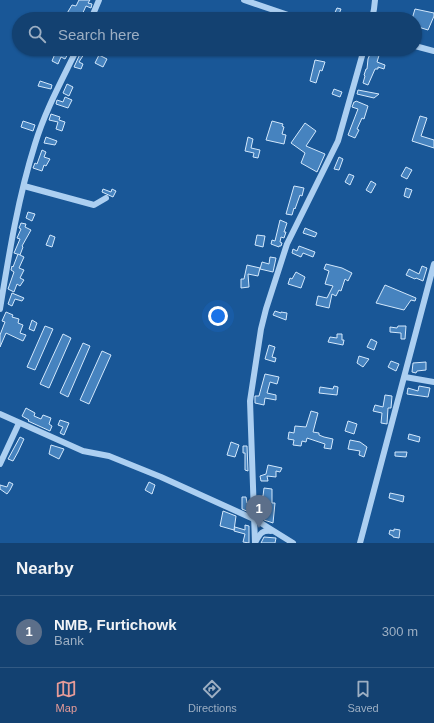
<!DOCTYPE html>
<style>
:root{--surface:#134171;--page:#204c79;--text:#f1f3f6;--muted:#9dafc3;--line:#325a84;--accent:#e69b98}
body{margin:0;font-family:Helvetica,sans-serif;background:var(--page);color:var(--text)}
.you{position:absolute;left:218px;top:316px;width:14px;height:14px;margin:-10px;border:3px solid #fff;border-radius:50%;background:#1a73e8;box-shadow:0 0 0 6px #1a73e833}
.badge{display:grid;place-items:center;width:26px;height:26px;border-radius:50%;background:var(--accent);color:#fff;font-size:13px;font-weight:700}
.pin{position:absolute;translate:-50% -33px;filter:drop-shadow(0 1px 2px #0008)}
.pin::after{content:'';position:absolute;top:21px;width:14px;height:12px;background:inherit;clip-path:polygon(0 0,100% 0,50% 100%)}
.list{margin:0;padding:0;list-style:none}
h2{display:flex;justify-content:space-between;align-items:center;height:52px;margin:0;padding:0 16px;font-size:17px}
h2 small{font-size:13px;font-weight:400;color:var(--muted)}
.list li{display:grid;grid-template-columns:26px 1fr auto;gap:12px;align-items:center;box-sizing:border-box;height:72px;padding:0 16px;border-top:1px solid var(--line)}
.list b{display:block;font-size:15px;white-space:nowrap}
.list p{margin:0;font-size:13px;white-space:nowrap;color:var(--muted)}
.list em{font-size:13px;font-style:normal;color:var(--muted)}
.icon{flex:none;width:22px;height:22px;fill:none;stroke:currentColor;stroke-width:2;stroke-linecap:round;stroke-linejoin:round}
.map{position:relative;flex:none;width:434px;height:543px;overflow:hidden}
.search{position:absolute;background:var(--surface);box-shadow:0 1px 3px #0004;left:12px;right:12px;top:12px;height:44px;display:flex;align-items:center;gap:10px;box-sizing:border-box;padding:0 14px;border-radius:22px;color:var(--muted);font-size:15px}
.sheet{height:124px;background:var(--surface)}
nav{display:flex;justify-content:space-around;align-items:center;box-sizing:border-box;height:56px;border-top:1px solid var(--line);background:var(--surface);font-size:11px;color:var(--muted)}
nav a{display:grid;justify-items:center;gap:2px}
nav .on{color:var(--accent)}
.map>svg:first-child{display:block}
.building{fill:#4683bf;stroke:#d3e8fc}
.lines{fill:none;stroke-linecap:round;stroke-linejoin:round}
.minor{stroke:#accff1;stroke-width:6}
</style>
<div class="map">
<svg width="434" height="543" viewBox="0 0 434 543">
<rect width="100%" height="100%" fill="#195797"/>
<!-- building -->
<g class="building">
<path d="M79,0H90L88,3L92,4L91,8L86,6L80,19H74V18L66,15L72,5L76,6Z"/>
<path d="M337,8L341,9L339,14L353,19H332Z"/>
<path d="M415,9L434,13V16L428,30L415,26V19H412Z"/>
<path d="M381,13L400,18V19L380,18Z"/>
<path d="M57,49H71L65,59L61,57L58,64L52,61Z"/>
<path d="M372,49H381L377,62L385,65L384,69L378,67V69H375L368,85L363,83L365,76L364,75L366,69H367L368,59Z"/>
<path d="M81,52L84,54L79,62L83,64L81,69L74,67Z"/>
<path d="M99,55L107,59L103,67L95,63Z"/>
<path d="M315,60L325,62L322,71L320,70L316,83L310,81Z"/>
<path d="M40,81L52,85L51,89L38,86Z"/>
<path d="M67,84L73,87L69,96L63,93Z"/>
<path d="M334,89L342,92L340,97L332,94Z"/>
<path d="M358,90L379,94L374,98L357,94Z"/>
<path d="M65,97L72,100L68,108L56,104L57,100L63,102Z"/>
<path d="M356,101L368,106L364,119L362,118L357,129L359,130L355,138L348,135L358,109L352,107L354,102H355Z"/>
<path d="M51,114L60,117L59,120L65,122L62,131L56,129L58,122L49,120Z"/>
<path d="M420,116L427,118L421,136L434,140V148L412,141Z"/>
<path d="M23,121L35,125L33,131L21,127Z"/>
<path d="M272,121L283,124L282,126L284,127L282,134L286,135L284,144L266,140Z"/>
<path d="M305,123L316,131L306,146L325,154L317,172L301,163L305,153L291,143Z"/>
<path d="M46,137L57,141L55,145L44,143Z"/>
<path d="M248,137L253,139L251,148L260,150L258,158L253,157L254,153L245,151Z"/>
<path d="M42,150L46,152L44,157L50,159L46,166L44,165L42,171L33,168L35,163L37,164Z"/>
<path d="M339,157L343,159L339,170L334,169Z"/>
<path d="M406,167L412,170L407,179L401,176Z"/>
<path d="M349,174L354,176L350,185L345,182Z"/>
<path d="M371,181L376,184L371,193L366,190Z"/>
<path d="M294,186L304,188L302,196L300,195L295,209L294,208L292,215L286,214Z"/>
<path d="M406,188L412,190L409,198L404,196Z"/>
<path d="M103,189L111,192L112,189L116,191L113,197L102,192Z"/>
<path d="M28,212L35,214L32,221L26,218Z"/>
<path d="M280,220L287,223L284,232H286L284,238L281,237L280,242L282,243L281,246H279V247L271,244L272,240L275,241Z"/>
<path d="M21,223L26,224L25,227L31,230L22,246L23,247L20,255L14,253L20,239L17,238L21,229L19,228Z"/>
<path d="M305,228L317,233L315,237L303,233Z"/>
<path d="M50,235L55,237L52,247L46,245Z"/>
<path d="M257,235L265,236L263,247L255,245Z"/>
<path d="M299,246L315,252L313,257L303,253L301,257L292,253L293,249L297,251Z"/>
<path d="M18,254L24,257L19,268L24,270L20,278L24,280L20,286L17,284L14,292L8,289L14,272L11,270L12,266L13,267Z"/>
<path d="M270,257L276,258L273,272L260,269L262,262L269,264Z"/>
<path d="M326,264L342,268L352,273L348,281L345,279L341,291L339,290L336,296L332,294L329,308L316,305L318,296L327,298L333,286L325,284L329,271L324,269Z"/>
<path d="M247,265L260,268L258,276L248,274L249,287L241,288V279H244Z"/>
<path d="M422,266L427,268L423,281L416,278L415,279L406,275L409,269L419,274Z"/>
<path d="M296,272L305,277L301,288L288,284L290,278L292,279Z"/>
<path d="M385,285L416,298L415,301L411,300L404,310L376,303Z"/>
<path d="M12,293L24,298L22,301L15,299L12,306L8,304Z"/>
<path d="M275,311L281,313V312L287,313L286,320L273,315Z"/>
<path d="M6,312L13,315L12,317L19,319L18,323L23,325L20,333L26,335L23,341L6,333L0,347V335L5,322L2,321Z"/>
<path d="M32,320L37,323L34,331L29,329Z"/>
<path d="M45,326L53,329L35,370L27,367Z"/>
<path d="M398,326H406L405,339H401V333L390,332V327L397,328Z"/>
<path d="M63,334L71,338L49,388L40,384Z"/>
<path d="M337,334H342V340H344L343,345L328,342L330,337L337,338Z"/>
<path d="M371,339L377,342L374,350L367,347Z"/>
<path d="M83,343L90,346L68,397L60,393Z"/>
<path d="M269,345L275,347L272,357L276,358L275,362L265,359Z"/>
<path d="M102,351L111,355L89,404L80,400Z"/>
<path d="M359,356L369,359L363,367L357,363Z"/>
<path d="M391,361L399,364L396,371L388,367Z"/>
<path d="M426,362V370L417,371L416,373L412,372L413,363Z"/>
<path d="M265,374L279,377L277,384L270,382L267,393L276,395V400L265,398L264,405L255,403V396H259Z"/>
<path d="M334,386L338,387L337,395L319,393L320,387L333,389Z"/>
<path d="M419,386L430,388L428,397L407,394L408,388L418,391Z"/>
<path d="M385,395L392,396L391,408H388L387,424L381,423L382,413L373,411L375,405L383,407Z"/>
<path d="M26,408L35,413L34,416L41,419L43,415L51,418L49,424L52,426L50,431L28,421L29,420L22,416Z"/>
<path d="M311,411L318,413L313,432L319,433V435L324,437L333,439L331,449L324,448L325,444L307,438L306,442L302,441L301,446L293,445L294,440L288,439L289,432L294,433L295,426L306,427Z"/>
<path d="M60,420L69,423L64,435L60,433L63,427L58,425Z"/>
<path d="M348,421L357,424L354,434L345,431Z"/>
<path d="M409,434L420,437L419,442L408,439Z"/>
<path d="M20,437L24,439L18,452L13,461L8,459Z"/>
<path d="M350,440L360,442L367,447L364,457L359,455L360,451L348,449Z"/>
<path d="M231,442L239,445L235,457L227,455Z"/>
<path d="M51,445L64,449L59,459L49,454Z"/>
<path d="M243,446H247L248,471L245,470V453H243Z"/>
<path d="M395,452H407L406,457L395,456Z"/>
<path d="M268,465L282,468L280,472L276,471V477L267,476L268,481H261L260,476L266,474Z"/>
<path d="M9,482L13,484L10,490L7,494L0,489V485L7,487Z"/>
<path d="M149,482L155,485L152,494L145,490Z"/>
<path d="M264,488L272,489V503H275L273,523L264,520L267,501H262V496H263Z"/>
<path d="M390,493L404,496L403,502L389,498Z"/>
<path d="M242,497H246L247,503H249V512L242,509Z"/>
<path d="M223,511L236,516L234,530L220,526Z"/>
<path d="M245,525L249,526V543L243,542L245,534L234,531L235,527L245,530Z"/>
<path d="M394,529L400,530L399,538L393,537V536L389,534L390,530L394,531Z"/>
<path d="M264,537L276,538L275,543H261Z"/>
</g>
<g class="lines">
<!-- minor -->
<g class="minor">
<path d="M244,0L300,19"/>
<path d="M91,19L99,0"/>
<path d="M372,19L374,9L375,0"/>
<path d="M415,46L434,51"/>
<path d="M24,186L94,205L106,198"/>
<path d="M0,309C9,254 18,198 35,144C45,111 62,80 77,49"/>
<path d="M405,377L434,382"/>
<path d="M0,414L83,451L109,456L161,477L256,520L293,543"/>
<path d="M0,464L19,423"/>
<path d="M256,541C260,533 263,530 271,531"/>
<path d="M255,543L250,401L261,329L266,309L287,244L338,141L364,49"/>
<path d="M360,543L434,264"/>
</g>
</g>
</svg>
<div class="you"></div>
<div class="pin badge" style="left:259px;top:528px;background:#5c6f8a">1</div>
<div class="search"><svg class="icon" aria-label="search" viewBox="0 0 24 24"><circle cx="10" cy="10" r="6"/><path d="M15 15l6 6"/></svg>Search here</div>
</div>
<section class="sheet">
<h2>Nearby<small></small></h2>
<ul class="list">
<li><span class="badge" style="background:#5c6f8a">1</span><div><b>NMB, Furtichowk</b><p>Bank</p></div><em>300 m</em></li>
</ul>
</section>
<nav>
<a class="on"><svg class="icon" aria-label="map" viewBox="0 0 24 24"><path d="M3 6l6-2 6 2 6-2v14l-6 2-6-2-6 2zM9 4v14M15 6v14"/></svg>Map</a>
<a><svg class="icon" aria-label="directions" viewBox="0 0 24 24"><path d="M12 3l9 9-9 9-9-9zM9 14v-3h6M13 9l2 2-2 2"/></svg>Directions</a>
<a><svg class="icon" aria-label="saved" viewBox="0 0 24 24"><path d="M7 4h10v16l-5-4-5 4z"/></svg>Saved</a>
</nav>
